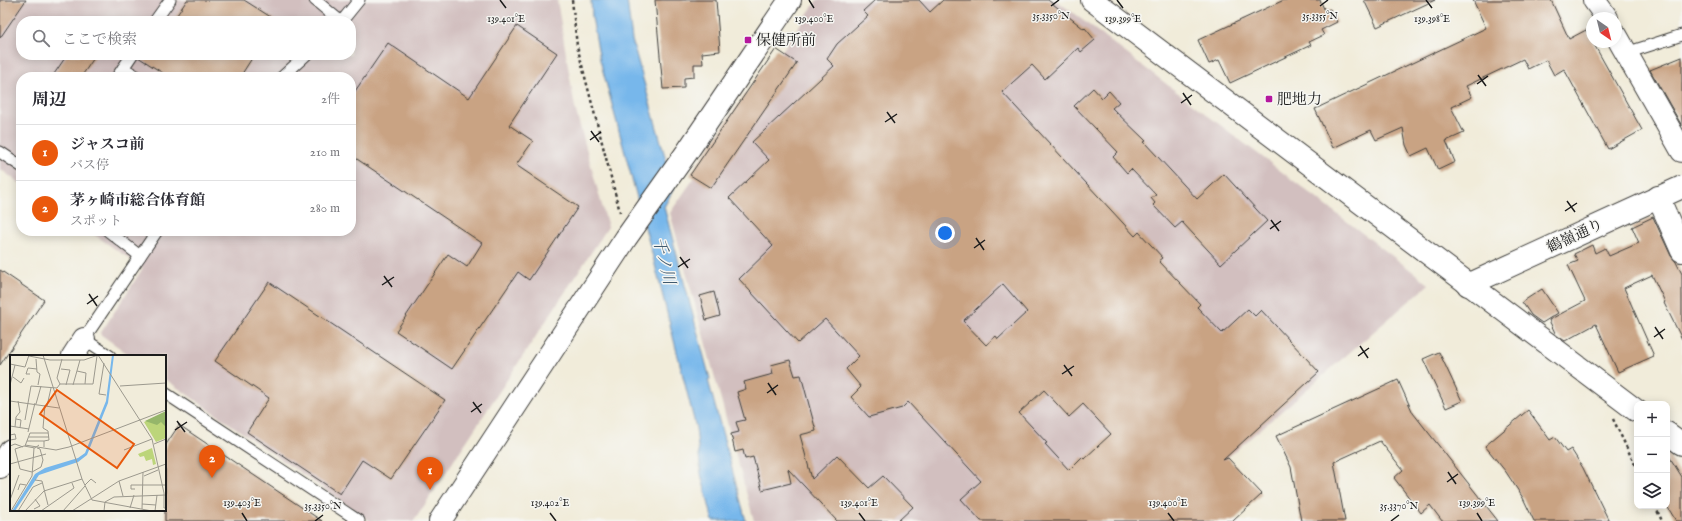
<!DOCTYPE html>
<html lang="ja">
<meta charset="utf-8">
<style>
:root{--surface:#fff;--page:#f7f7f7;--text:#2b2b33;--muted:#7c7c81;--line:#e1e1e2;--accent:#ea580c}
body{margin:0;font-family:"IM FELL English","Noto Serif JP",serif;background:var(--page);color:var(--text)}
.controls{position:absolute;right:12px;bottom:12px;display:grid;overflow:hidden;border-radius:8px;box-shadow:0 2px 10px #0003}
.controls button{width:36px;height:36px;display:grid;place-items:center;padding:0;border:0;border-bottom:1px solid var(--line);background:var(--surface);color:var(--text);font:20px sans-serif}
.compass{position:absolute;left:1586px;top:12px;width:36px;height:36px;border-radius:50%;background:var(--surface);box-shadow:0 2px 10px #0003;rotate:145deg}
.you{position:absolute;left:945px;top:233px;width:14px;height:14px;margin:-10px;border:3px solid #fff;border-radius:50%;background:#1a73e8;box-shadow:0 0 0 6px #1a73e833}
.badge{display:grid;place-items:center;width:26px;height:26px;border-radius:50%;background:var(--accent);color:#fff;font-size:13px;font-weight:700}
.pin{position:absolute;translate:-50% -33px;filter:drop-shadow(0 1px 2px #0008)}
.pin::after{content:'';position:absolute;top:21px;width:14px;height:12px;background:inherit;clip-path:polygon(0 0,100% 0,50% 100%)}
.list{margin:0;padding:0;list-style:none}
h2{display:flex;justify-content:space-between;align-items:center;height:52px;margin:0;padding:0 16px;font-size:17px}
h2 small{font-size:13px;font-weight:400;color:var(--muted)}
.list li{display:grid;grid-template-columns:26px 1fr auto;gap:12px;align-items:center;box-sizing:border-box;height:56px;padding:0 16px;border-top:1px solid var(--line)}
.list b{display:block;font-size:15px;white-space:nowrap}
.list p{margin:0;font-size:13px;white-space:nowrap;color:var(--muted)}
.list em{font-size:13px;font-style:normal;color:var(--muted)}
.icon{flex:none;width:22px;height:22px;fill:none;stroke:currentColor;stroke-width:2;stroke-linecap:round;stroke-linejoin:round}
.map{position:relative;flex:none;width:1682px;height:521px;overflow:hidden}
.search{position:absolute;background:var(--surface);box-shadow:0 2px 10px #0003;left:16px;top:16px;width:340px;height:44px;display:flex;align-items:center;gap:10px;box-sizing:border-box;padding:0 14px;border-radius:16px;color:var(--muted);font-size:15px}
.panel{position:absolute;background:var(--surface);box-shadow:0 2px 10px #0003;left:16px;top:72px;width:340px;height:164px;border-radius:16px}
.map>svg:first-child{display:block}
.industrial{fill:#d2bfbf;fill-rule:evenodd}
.water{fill:#77b7eb;stroke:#4a6a84}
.building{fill:#c9a383;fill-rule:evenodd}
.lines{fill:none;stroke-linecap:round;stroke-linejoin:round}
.service-casing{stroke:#3c3b38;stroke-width:13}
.minor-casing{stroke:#3c3b38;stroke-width:24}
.tertiary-casing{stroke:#3c3b38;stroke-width:24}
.path{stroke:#3c3b38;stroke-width:2.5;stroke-dasharray:3 3;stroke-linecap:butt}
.service{stroke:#fff;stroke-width:11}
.minor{stroke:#fff;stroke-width:22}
.tertiary{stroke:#fff;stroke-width:22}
.ticks{fill:none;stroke:#1c1c1c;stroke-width:1.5}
.poi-dot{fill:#b5179e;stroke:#f6f6f2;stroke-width:1.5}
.labels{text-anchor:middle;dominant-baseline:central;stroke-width:3;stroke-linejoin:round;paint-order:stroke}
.poi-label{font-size:15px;fill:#1c1c1c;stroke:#f6f6f2;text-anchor:start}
.street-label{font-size:15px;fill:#1c1c1c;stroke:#f6f6f2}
.water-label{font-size:16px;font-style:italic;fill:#405a6f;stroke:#f6f6f2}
.inset-road{fill:none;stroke:#9c998e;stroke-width:1}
.view{fill:#e8590c;fill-opacity:0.15;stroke:#e8590c;stroke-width:2}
.inset-edge{fill:none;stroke:#1c1c1c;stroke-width:2}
.ticks-label{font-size:10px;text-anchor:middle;fill:#1c1c1c;stroke:#f6f6f2;stroke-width:3;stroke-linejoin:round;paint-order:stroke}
</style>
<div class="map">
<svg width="1682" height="521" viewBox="0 0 1682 521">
<rect width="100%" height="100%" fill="#f6f6f2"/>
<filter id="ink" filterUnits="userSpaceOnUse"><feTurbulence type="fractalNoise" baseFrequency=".025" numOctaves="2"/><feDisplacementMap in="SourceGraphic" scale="8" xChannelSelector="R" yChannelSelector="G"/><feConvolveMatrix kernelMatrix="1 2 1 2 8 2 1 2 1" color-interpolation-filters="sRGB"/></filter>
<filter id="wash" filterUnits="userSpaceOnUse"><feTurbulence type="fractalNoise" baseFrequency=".012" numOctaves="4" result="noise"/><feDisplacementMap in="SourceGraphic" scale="16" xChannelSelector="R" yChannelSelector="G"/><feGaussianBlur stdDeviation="0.9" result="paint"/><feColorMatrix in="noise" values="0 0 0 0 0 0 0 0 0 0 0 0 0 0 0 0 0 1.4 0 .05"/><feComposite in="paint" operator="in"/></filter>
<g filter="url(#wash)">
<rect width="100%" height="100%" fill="#f1ecda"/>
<!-- industrial -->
<g class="industrial">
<path d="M0,0H557L575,108L608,227L414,521H370L165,379V356H131L100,334L143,268L89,231H351V77H21V184L0,169ZM21,21H351V55H21Z"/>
<path d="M817,0H1056L1429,284L1154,521H754L670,213Z"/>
</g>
<!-- water -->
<path class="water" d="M591,0H627L632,40L674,188L664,207L710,379L708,380L746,521H713L701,474L696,428L654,261L600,60L592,17Z"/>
<g id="blocks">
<!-- building -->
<g class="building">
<path d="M0,0H26L0,38Z"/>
<path d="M187,0H244L277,21H173Z"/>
<path d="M655,0H716L720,51L702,53L703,64H694V77L684,78V88L663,89Z"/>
<path d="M875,0H919L930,12L943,0H1048L1084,29L1085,28L1095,40L1081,52L1078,48L1045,79L1032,65L1002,92L1135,236L1139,232L1163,258L1159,261L1200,304L1197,307L1222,333L1248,309L1255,316L1261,310L1319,372L1223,460L1228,458L1262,494L1233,521H981L961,499L981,481L908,402L902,408L869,417L851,397L861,387L846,369L859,356L825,319L798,343L739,279L773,246L729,198L769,160L752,142L834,66L827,59L837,44L868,16L863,11ZM1003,284L1027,312L998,339L996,336L986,345L963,321ZM1044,390L1069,417L1083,404L1111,434L1084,459L1082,457L1069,470L1045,444L1047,443L1019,413Z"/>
<path d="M1284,0H1320L1325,11L1330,9L1337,22L1321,30L1324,35L1309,42L1311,45L1230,83L1219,60L1209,64L1198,40Z"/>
<path d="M1364,0H1435L1377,27Z"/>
<path d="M1473,0H1551L1569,39L1586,30L1642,130L1608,149L1564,69L1554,75L1546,60L1528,69L1523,59L1466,86L1472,97L1451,107L1464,133L1446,141L1455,162L1438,170L1428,148L1411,156L1406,145L1403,128L1376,140L1371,130L1333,148L1315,109L1486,28Z"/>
<path d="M517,26L557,53L509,125L533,141L516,165L578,207L529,280L518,272L452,369L396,331L448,254L467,267L482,243L351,155V97L388,43L469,98Z"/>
<path d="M776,49L797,63L711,188L690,175Z"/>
<path d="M67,55H96L81,77H52Z"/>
<path d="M139,55H254L240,77H169L138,57Z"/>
<path d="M1682,57V126L1650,70Z"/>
<path d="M1093,88L1102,98L1109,91L1119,102L1112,108L1146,141L1144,142L1197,199L1224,174L1267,221L1221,264L1182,222L1175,228L1153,205L1155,203L1151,198L1156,195L1131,169L1127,173L1113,157L1118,152L1074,106Z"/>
<path d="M1653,217L1671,256L1676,262L1682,274V339L1664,303L1665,302L1652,275L1624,288L1654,356L1618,372L1596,324L1565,341L1556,335L1549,320L1585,301L1568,265L1578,261L1574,254L1592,245L1595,253L1605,248L1609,256L1639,243L1632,227Z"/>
<path d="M0,270L44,300L0,365Z"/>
<path d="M269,282L445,400L391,479L362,460L340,494L247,432L269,398L215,361Z"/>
<path d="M1542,289L1558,313L1542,323L1531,315L1522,302Z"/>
<path d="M714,292L720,316L706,320L700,296Z"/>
<path d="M1439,352L1462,401L1446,408L1423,359Z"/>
<path d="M790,360L795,376L801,375L816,431L800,435L812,479L837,455L869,488L883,476L913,507L898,521H837L788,469L791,483L762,490L753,457L745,459L743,450L735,452L731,434L739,432L736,422L745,420L737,392L746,389L744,382L773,374L771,365Z"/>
<path d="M1398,380L1413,413L1498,521H1442L1430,505L1421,513L1394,478L1403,470L1380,441L1334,462L1345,521H1301L1291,467L1276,436Z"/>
<path d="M1528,410L1550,440L1555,437L1566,452L1571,449L1583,468L1609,521H1534L1523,498L1506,472L1485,446Z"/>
<path d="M179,425L322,521H165V446Z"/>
<path d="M1667,453L1682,477V521H1676L1667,506Z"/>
</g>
</g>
</g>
<g filter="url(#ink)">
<use href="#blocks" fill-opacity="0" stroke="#3c3b38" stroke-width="1"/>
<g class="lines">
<defs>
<g id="service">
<path d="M315,0L340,21"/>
<path d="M155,21L170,0"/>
<path d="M342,21L359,0"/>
<path d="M1626,53L1682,35"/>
<path d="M123,68L138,77"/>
<path d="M117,77L132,55"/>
<path d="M282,77L306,55"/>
<path d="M0,152L21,166"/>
<path d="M108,231L140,256"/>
<path d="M110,356L84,339L157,231"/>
<path d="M165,393L359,521"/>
</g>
<g id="minor">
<path d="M1594,0L1607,18"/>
<path d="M1616,35L1682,151"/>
<path d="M1658,197L1682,251"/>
</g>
<g id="tertiary">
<path d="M1092,0L1637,411"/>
<path d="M1468,285L1682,187"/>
<path d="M73,356L84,339"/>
<path d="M1667,433L1682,444"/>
<path d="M0,467L11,450"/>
<path d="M440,521L626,238L687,152L790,0"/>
</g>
</defs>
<!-- service casing -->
<use href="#service" class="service-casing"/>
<!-- minor casing -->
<use href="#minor" class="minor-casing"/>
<!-- tertiary casing -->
<use href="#tertiary" class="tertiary-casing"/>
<!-- path -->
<g class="path">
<path d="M572,0L577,46L620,212"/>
<path d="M1613,419L1637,469"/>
<path d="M1655,506L1662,521"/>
</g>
<!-- service -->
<use href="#service" class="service"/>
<!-- minor -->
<use href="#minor" class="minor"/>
<!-- tertiary -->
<use href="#tertiary" class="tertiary"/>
</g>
</g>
<!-- ticks -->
<path class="ticks" d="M500,0L506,8M809,0L814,8M1117,0L1123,8M1426,0L1432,8M1051,6L1059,0M1320,6L1328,0M1478,75L1486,86M1477,84L1488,76M1183,93L1191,105M1181,103L1192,95M887,112L895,123M885,122L897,114M591,131L599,142M590,140L601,132M1567,201L1575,212M1565,211L1577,203M1271,220L1279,231M1270,229L1281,221M976,238L984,250M974,248L985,240M680,257L688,268M678,267L690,259M384,276L392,287M382,285L394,277M89,294L97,306M87,304L98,296M1655,327L1663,339M1654,337L1665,329M1360,346L1368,358M1358,356L1369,348M1064,365L1072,376M1062,374L1074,366M768,383L776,395M767,393L778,385M473,402L481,413M471,412L482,404M177,421L185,432M175,430L187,422M1448,472L1456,484M1447,482L1458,474M242,513L247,521M550,513L556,521M859,513L865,521M1168,513L1174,521M1477,513L1482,521M315,521L323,515M1391,521L1399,515"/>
<!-- markers -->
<g class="poi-dot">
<rect x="744" y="36" width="8" height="8" rx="2"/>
<rect x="1265" y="95" width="8" height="8" rx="2"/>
</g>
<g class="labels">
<!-- poi labels -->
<g class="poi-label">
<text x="756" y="40">保健所前</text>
<text x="1277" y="99">肥地力</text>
</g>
<!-- street labels -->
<g class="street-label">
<text transform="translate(1575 236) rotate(-25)">鶴嶺通り</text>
</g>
<!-- water labels -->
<g class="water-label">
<text transform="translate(663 261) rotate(76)">千ノ川</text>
</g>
</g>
<!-- overview -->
<g transform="translate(10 355)">
<rect width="156" height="156" fill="#f1ecda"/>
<path d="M156,57V83L146,87L134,67ZM142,93L146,109L143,110L142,104L136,106L134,101L130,102L128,99Z" fill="#bcd57a"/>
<path d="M156,56V72L151,67L147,70L135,66Z" fill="#95b66a"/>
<path d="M102,0H104L98,48L77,100L68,107L29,120L5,156H2L25,119L35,113L68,103L75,98L96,46Z" fill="#77b7eb"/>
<path class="inset-road" d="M33,0L72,124L82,145L142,156M88,0L142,84L154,138M19,1L40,5H74L88,0M26,4L27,17L30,19L28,30M94,8L89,39L96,40M0,9L15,12L19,0M51,14L60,15L56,30M67,16L76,18L75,29M20,19H16L18,13L27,14M3,22L11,28L14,23M50,29H83L87,1M50,29L47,23L52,4M0,30L5,10M63,30L70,5M110,31L156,28M0,46L49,53M26,49L31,31M37,51L41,33M6,64L11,65L10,73M15,65L21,31L47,33L50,29M0,71L19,74M5,72L6,62L10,57L8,46M18,77L25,48M0,80L5,79L6,84L0,85M19,82H39M17,86H34M144,89L156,84M15,90L46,95L59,92L156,55M0,91L5,89L13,92M15,91L20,78H38M34,92V86L39,85L38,76L33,73L35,50M27,93L30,94L33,105L31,112L22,117L10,114L5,94L14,91L25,93L29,90M114,95L142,84M0,109L36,99M134,121L148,115M25,125L32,126L38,150M109,126L113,141M75,130L81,124L86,128M125,134H121V130H156M8,135L10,129L16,130M154,138V153H156M0,145L9,120M132,149L146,150M120,153L124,140M24,154L30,151L25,144M132,154L133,117M1,156L22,121L24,93M8,156L23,132L32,128M15,156L34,136L72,124M31,156L64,133L62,128M53,156L75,131M62,156L109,126L156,109M94,156L95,147L104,142L156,140M145,156L147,140"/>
<path class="view" d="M47,35L124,89L107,113L30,59Z"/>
<rect width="156" height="156" class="inset-edge"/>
</g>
<g class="ticks-label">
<text x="1051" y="19">35.3350°N</text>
<text x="1320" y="19">35.3355°N</text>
<text x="506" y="22">139.401°E</text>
<text x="814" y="22">139.400°E</text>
<text x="1123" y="22">139.399°E</text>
<text x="1432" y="22">139.398°E</text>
<text x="242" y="506">139.403°E</text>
<text x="550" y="506">139.402°E</text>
<text x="859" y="506">139.401°E</text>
<text x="1168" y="506">139.400°E</text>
<text x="1477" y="506">139.399°E</text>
<text x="323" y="509">35.3350°N</text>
<text x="1399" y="509">35.3370°N</text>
</g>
</svg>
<div class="controls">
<button>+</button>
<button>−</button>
<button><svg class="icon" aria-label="layers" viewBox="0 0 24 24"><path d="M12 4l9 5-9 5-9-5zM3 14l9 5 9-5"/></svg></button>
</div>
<svg class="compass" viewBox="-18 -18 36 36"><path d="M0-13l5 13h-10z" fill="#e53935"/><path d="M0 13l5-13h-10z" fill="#7c7c81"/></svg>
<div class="you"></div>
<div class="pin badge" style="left:430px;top:490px">1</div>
<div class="pin badge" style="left:212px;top:478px">2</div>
<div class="search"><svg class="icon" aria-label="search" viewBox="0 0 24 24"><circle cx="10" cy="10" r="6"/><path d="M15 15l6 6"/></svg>ここで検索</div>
<section class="panel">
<h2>周辺<small>2件</small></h2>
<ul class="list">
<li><span class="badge">1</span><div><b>ジャスコ前</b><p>バス停</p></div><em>210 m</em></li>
<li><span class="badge">2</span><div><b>茅ヶ崎市総合体育館</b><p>スポット</p></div><em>280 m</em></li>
</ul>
</section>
</div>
